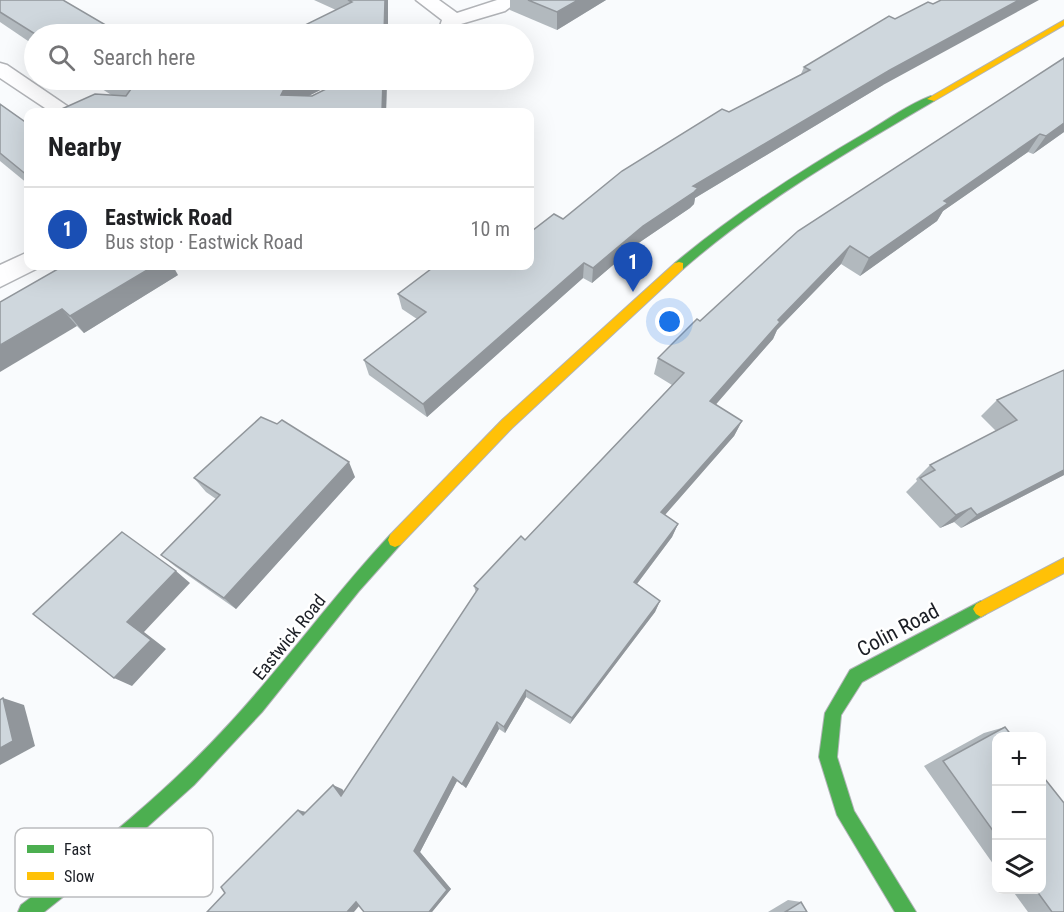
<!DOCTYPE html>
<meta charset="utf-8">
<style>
:root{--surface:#fff;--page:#f6f6f6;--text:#202124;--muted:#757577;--line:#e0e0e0;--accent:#696b71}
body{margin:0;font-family:"Roboto Condensed",sans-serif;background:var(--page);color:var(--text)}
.controls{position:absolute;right:18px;bottom:18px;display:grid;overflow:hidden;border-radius:12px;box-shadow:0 6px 24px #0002}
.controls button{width:54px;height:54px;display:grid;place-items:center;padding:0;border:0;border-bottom:2px solid var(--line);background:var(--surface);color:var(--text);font:30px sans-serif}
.you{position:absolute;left:670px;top:322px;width:21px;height:21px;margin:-15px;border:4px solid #fff;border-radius:50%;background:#1a73e8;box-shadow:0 0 0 9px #1a73e833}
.badge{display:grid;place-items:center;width:39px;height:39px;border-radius:50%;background:var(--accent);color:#fff;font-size:20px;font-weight:700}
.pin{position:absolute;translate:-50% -50px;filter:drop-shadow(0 2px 3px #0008)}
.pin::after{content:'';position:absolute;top:32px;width:21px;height:18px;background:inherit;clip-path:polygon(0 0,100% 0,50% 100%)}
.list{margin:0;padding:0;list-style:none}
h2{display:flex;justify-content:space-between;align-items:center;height:78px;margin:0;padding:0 24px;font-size:26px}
h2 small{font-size:20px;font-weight:400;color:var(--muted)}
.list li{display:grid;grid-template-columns:39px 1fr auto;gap:18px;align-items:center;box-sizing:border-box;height:84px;padding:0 24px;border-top:2px solid var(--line)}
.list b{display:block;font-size:22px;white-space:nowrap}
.list p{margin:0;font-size:20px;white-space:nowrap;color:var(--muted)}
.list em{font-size:20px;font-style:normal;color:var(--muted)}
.icon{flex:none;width:33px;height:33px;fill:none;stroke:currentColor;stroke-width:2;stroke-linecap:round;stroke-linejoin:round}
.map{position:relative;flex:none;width:1064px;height:912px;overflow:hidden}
.search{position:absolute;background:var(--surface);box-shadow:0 6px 24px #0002;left:24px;top:24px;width:510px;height:66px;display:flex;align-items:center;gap:15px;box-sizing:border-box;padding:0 21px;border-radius:33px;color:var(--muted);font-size:22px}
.panel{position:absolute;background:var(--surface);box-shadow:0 6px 24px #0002;left:24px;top:108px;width:510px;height:162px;border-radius:12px}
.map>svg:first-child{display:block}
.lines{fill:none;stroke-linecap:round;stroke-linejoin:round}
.street-casing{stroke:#b1b3b7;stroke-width:3}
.fast-casing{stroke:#b1b3b7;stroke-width:2}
.slow-casing{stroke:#b1b3b7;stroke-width:2}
.street{fill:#fefeff;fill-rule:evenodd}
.fast{fill:#4caf50;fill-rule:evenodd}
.slow{fill:#ffc107;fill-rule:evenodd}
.wall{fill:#b2b9be}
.shaded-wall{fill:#91969b}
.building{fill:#cfd7dd;stroke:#91969b;stroke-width:1.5}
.labels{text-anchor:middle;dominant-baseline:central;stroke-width:5;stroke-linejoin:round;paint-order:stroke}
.street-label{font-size:18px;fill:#1b1e25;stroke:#fff}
.near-street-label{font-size:21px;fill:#1b1e25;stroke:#fff}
.key{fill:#fff;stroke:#bbbcbe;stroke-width:1.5}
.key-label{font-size:16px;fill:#1b1e25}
</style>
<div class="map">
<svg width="1064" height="912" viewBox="0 0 1064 912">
<rect width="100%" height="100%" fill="#f9fbfd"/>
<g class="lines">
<defs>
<g id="street">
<path d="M416,0H439L457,13L497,0H520L505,11L461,24L453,34H429L440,26L442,20Z"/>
<path d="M0,63L7,65L76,112H51L0,78Z"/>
<path d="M28,252V266H39L38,268L0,287V265Z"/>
</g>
<g id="fast">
<path d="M931,96L935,99L934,101C847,152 760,202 683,269H675V263C735,213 800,171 867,132C887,120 909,104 931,96Z"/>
<path d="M395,533L400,535L402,540L400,545L359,591L262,712L194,785L117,854L44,912H18L21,905C95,850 168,791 230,723C286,662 334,595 390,535Z"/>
<path d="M981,601L986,604L989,609L986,614L862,682L841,715L837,757L854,811L916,912H895L837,815L819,757L825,713L850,670Z"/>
</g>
<g id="slow">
<path d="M1064,20V25L934,101L927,99Z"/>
<path d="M679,262L683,263V269L512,428L400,545L395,547L390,545L388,540L390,535L502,420L675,263Z"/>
<path d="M1064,558V573L986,614L981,617L976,614L973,609L976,604Z"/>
</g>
</defs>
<!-- street casing -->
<use href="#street" class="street-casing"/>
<!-- fast casing -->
<use href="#fast" class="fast-casing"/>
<!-- slow casing -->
<use href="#slow" class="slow-casing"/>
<!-- street -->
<use href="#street" class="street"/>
<!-- fast -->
<use href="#fast" class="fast"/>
<!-- slow -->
<use href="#slow" class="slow"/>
</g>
<!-- wall -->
<g class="wall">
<path d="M0,0L34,34V45L0,22Z"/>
<path d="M314,0H388V34L307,30L305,25L336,10Z"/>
<path d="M510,0H606L557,30L510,10Z"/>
<path d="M1064,58V132L1033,154L1028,152L943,211L937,221L860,276L841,264L777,330L773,339L715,404L742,421L734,436L665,515L678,524L672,537L637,584L660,601L655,612L570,724L526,697L505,733L499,729L466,788L457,781L420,852L451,889L432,912H364L359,906L225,893L298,810L306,812L342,789L344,792L476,593L474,586L525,540L672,385L654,374L658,358L700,321Z"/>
<path d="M804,67L883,85L695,198L694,204L690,208L640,242L592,283L583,278L427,417L369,375L364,360L417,319L402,309L398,294L533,230L563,219L729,112L801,74Z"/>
<path d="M88,80H340L308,96H312L387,80L386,112H55L113,96Z"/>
<path d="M0,104L28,124V184L0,161Z"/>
<path d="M178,275L84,333L77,326L0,302Z"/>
<path d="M1064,370V475L961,528L954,522L940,528L906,492L917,481L916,479L930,465L996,431L981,416L997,400Z"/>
<path d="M355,477L236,609L176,567L161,555L216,499L206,492L194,478Z"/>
<path d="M1005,727L996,736V868L924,766L984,733Z"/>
<path d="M1012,890H1041L1064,912H1028Z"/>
<path d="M788,900L801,902L807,912H768Z"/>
</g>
<!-- shaded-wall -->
<g class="shaded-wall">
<path d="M385,0H388V34H384Z"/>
<path d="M578,0H606L557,30V12Z"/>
<path d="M1019,0H1039L883,85L695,198L694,204L690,208L640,242L592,283L593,268L643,226L693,186L890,70Z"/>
<path d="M301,80H340L291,105L281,95L285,87Z"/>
<path d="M383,80H387L386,112H382Z"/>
<path d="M1064,123V132L1033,154L1046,136Z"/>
<path d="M1040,134L1028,152L943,211L937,221L860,276L869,258L944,201Z"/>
<path d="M850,246L841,264L777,330L773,339L705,417L710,401L778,320Z"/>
<path d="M584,263L583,278L427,417L423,404Z"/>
<path d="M154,266H173L178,275L84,333L70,316Z"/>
<path d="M62,309L77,326L0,372V345Z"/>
<path d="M742,421L734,436L656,525L661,512Z"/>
<path d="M349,462L355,477L236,609L224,598Z"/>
<path d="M1064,470V475L961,528L977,515Z"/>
<path d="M971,508L954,522L940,528L956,515Z"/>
<path d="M678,524L672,537L630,593L634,582Z"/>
<path d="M176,571L190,583L144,632L166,649L132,686L114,678L127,622Z"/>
<path d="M660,601L655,612L570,724L572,718Z"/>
<path d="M526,690V697L505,733L504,727Z"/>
<path d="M3,698L24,705L35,746L0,765V748Z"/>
<path d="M497,722L499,729L466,788L462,784Z"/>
<path d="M453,777L457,781L420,852L451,889L432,912H429L414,851Z"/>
<path d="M333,785L342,789L350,799L341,796Z"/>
<path d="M298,810L309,813L303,815Z"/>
<path d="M364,900L354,912H347L356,902Z"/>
</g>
<!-- building -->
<g class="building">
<path d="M0,0H63L121,34H35L0,12Z"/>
<path d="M348,0H385L384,34H297L311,27L305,25L352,2Z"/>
<path d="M528,0H578L557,12Z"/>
<path d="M941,0H1019L890,70L693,186L698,188L694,192L643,226L593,268L584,263L423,404L364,360L426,312L398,294L435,266H530V228L533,230L554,214L563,219L622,171L722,109L729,112L810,70L804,67L889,16L895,19L928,2L933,4Z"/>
<path d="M1064,58V123L1046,136L1040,134L944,201L948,203L869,258L850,246L778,320L780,322L710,401L742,421L661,512L678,524L634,582L660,601L572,718L526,690L504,727L497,722L462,784L453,777L414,851L447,890L429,912H364L356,902L347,912H207L225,893L221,887L298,810L303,815L333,785L341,796L478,589L474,586L521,536L525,540L684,373L658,358L697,319L700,321L798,231Z"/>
<path d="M106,80H301L285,87L281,95L312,96L344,80H383L382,112H55L95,94L126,96L131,89L126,83H112Z"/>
<path d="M0,104L28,124V176L0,153Z"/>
<path d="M63,266H154L70,316L62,309L0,345V302Z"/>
<path d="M1064,370V470L977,515L971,508L956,515L920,478L935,470L930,465L1017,420L997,400Z"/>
<path d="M261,417L277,424L282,420L349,462L224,598L161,555L220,495L194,478Z"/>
<path d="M122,532L176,571L127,622L151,640L114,678L33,614Z"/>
<path d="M3,698L13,741L0,748V700Z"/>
<path d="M1005,727L1012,736H996V835L943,761Z"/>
<path d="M1041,774L1064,803V912H1052L1036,890H1041Z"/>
<path d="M801,902L807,912H785Z"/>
</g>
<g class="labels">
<!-- street labels -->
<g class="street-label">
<text transform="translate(289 637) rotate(-51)">Eastwick Road</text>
</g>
<!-- near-street labels -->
<g class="near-street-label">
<text transform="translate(898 630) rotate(-28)">Colin Road</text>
</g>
</g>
<!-- legend -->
<rect x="15" y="828" width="198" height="69" rx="9" class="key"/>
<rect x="27" y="845" width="27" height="8" fill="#4caf50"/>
<rect x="27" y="872" width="27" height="8" fill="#ffc107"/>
<g class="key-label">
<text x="64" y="855">Fast</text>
<text x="64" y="882">Slow</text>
</g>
</svg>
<div class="controls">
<button>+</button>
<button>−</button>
<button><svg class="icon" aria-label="layers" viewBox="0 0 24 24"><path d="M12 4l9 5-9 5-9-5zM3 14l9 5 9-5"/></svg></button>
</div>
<div class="you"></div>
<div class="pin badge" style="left:633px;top:292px;background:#1a4fb4">1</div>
<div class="search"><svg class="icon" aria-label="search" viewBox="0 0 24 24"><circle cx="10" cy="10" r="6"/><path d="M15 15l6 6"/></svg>Search here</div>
<section class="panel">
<h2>Nearby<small></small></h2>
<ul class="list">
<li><span class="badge" style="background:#1a4fb4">1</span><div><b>Eastwick Road</b><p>Bus stop · Eastwick Road</p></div><em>10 m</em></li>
</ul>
</section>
</div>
